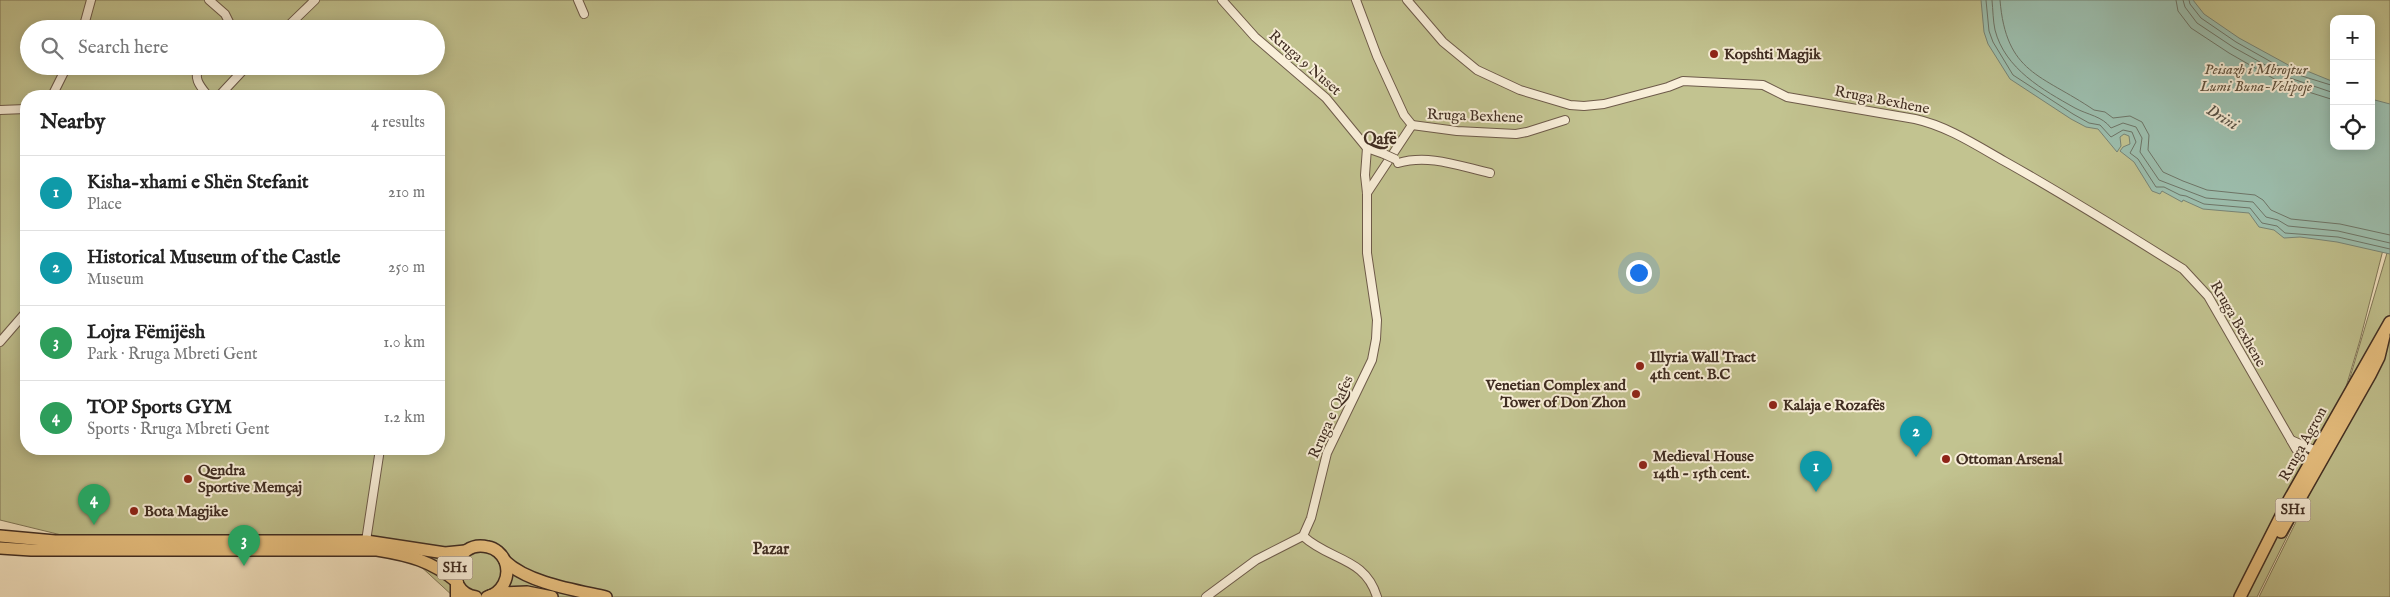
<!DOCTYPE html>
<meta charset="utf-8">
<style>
:root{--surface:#fff;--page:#f6f6f6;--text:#222;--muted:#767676;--line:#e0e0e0;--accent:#8f2418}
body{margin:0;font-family:"IM FELL English",serif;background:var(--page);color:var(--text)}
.controls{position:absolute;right:15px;top:15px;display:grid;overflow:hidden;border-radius:10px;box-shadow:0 2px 12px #0003}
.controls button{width:45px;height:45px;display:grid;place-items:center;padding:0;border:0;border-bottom:1px solid var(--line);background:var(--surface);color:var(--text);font:25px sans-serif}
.you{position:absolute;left:1638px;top:272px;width:18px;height:18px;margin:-12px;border:4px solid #fff;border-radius:50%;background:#1a73e8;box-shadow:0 0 0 8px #1a73e833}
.badge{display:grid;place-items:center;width:32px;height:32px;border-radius:50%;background:var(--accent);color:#fff;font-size:16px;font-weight:700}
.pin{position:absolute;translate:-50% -41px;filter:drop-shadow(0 1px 2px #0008)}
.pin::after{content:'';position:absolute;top:26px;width:18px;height:15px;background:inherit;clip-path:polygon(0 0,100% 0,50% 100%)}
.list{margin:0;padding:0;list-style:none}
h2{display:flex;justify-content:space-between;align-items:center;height:65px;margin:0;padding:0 20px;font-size:21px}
h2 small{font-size:16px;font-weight:400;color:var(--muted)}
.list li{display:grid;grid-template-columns:32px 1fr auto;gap:15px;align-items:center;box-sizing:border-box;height:75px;padding:0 20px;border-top:1px solid var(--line)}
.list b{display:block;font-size:19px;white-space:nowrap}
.list p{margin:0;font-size:16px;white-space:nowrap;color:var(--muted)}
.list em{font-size:16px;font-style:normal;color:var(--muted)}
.icon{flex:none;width:28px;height:28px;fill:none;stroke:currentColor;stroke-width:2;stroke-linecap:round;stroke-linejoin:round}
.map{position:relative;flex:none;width:2390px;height:597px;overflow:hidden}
.search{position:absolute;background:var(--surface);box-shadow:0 2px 12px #0003;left:20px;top:20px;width:425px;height:55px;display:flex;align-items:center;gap:12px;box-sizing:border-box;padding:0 18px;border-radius:28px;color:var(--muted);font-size:19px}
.panel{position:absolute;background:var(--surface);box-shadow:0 2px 12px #0003;left:20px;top:90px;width:425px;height:365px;border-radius:20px}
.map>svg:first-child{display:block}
.green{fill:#c2c390;stroke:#817859;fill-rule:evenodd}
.water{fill:#9dc0b0;stroke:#788577}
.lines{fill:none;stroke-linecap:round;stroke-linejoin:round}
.shore{stroke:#6e7669;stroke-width:1}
.minor-casing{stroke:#6e5b4a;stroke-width:10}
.primary-casing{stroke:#402d22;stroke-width:14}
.trunk-casing{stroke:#402d22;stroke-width:15}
.minor{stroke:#f9efd9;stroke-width:8}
.primary{stroke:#ebc382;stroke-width:11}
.trunk{stroke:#ebc382;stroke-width:12}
.minor-bridge-casing{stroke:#6e5b4a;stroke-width:10;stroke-linecap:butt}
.minor-bridge{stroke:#f9efd9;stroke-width:8}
.poi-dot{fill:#8f2418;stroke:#f9efd9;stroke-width:2}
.labels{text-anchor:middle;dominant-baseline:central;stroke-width:4;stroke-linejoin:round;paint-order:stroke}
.shield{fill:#f9efd9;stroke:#786759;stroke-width:1}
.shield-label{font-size:14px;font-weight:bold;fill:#402d22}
.poi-label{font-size:15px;font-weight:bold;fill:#402d22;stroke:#f9efd9;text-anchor:start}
.street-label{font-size:15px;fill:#402d22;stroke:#f9efd9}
.park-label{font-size:15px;font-style:italic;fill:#60523e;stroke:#f9efd9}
.water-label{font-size:16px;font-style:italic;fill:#575246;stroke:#f9efd9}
.neighbourhood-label{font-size:16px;font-weight:bold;fill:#402d22;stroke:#f9efd9}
</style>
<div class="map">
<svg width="2390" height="597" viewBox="0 0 2390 597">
<rect width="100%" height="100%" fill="#f6e6c4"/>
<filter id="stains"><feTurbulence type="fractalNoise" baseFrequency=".004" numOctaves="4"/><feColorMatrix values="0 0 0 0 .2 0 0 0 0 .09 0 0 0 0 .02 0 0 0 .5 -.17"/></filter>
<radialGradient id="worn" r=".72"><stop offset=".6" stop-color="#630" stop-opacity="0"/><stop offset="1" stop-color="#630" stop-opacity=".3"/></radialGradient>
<!-- green -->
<g class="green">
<path d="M0,0H2045L2384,246L2360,340L2323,464L2257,597H454L393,541H86L0,520ZM29,29H436V66H29ZM26,96H439V449H26Z"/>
<path d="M2050,0H2390V597H2259L2324,465L2390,243ZM2334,19H2371V146H2334Z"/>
</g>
<!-- water -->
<path class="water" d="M1981,0H2193L2204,14L2239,38L2292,67L2307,71L2334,82V146H2371V99L2390,104V254L2337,242L2300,237L2284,238L2274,230L2259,227L2249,213L2203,209L2183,200L2182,202L2162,191L2160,194L2152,191L2134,162L2120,151L2123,147L2130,144L2129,136L2124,134L2120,137L2121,146L2117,152L2098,129L2086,127L2071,119L2010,79L1988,44L1984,32Z"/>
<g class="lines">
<!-- shore -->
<g class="shore">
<path d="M1986,0L1989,31L1993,42L2013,75L2073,114L2089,123L2100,125L2111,137L2123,130L2132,132L2136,142L2130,153L2138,159L2156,187H2164L2180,195L2186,196L2204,204L2250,208L2262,223L2277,226L2285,233L2338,237L2390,249"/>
<path d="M1992,0C1993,10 1993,21 1995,30C2005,69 2043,90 2075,108C2088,115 2102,116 2111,128L2123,123L2136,127L2142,138L2140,152L2159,180L2206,198L2253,202L2266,217L2278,220L2288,226L2338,231L2390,243"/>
<path d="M2000,0C2006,74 2041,74 2094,110L2105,112L2113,118L2130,116L2142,122L2149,135L2148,150L2163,172L2183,181L2207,190L2255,195L2263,200L2271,210L2291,219L2340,224L2390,235"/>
<path d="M2176,0L2178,11L2191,28L2229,53L2283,84L2334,100"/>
<path d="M2183,0L2185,7L2197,23L2233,47L2287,77L2334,93"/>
<path d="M2189,0L2190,4L2201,18L2236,42L2289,72L2334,86"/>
</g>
<defs>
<g id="minor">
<path d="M209,0L225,14L229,22L227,29"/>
<path d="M578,0L584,14"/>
<path d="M1222,0L1255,37L1326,98L1367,148"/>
<path d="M1356,0L1377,56L1404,115L1412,125"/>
<path d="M1407,0L1443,42L1477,70L1520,90L1570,105L1584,106L1604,104L1668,87L1683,81L1763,85L1787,97L1915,119C1947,126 1976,145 2004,161C2065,195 2124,232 2183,269L2208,296L2296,449L2313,464"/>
<path d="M83,29L91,0"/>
<path d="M285,29L315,0"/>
<path d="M199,66C193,79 200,86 208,96"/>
<path d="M52,96L67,66"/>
<path d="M219,96L247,66"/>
<path d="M0,110L26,109"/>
<path d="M1412,125L1457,131L1516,134L1527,132L1565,120"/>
<path d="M1367,148L1384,154"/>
<path d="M1398,163C1429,154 1459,166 1490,173"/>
<path d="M1367,193L1412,125"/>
<path d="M0,342L26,312"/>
<path d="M2291,440L2321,453"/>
<path d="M1303,536C1330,561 1365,557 1377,597"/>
<path d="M366,541L380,449"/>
<path d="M1206,597L1256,560L1303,536L1311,518L1327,453L1372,360L1376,339L1377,320L1367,253V193L1365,175L1367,148"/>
</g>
<g id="primary">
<path d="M2281,532L2370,375L2379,357L2384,336"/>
<path d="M0,536L55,541H366L445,553L465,551"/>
<path d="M0,548L31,550H377C408,555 432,561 457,582"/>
<path d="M505,561C528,583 575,590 606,597"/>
<path d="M497,593L527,592L552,597"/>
<path d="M476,597C441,591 454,538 488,547C495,548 502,554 505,561C511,577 502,593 487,597"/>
<path d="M2240,597L2289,500L2390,322"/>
</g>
<g id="trunk">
<path d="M457,597V583"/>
<path d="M489,597L491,596"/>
</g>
</defs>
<!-- minor casing -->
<use href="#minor" class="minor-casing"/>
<!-- primary casing -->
<use href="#primary" class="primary-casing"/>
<!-- trunk casing -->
<use href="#trunk" class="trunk-casing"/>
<!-- minor -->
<use href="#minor" class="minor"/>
<!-- primary -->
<use href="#primary" class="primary"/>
<!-- trunk -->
<use href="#trunk" class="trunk"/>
<defs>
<path id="minor-bridge" d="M1384,154L1395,159"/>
</defs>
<!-- minor-bridge casing -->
<use href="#minor-bridge" class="minor-bridge-casing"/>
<!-- minor-bridge -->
<use href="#minor-bridge" class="minor-bridge"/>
</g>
<!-- markers -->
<g class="poi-dot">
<circle cx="1714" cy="54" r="5"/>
<circle cx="1640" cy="366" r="5"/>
<circle cx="1636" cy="394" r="5"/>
<circle cx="1773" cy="405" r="5"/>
<circle cx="1946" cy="459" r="5"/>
<circle cx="1643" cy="465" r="5"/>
<circle cx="188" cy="479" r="5"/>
<circle cx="134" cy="511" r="5"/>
</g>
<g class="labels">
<!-- shield labels -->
<g class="shield">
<rect x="2275.5" y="498.5" width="35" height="23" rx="4"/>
<rect x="437.5" y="556.5" width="35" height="23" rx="4"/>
</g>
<g class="shield-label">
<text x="2293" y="510">SH1</text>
<text x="455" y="568">SH1</text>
</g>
<!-- poi labels -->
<g class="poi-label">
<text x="1724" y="54">Kopshti Magjik</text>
<text x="1650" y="357">Illyria Wall Tract<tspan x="1650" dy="17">4th cent. B.C</tspan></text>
<text x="1626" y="385" text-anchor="end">Venetian Complex and<tspan x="1626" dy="17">Tower of Don Zhon</tspan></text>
<text x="1783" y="405">Kalaja e Rozafës</text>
<text x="1653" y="456">Medieval House<tspan x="1653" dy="17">14th - 15th cent.</tspan></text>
<text x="1956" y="459">Ottoman Arsenal</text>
<text x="198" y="470">Qendra<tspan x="198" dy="17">Sportive Memçaj</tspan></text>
<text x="144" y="511">Bota Magjike</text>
</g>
<!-- street labels -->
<g class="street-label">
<text transform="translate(1305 63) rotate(41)">Rruga 9 Nuset</text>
<text transform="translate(1882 100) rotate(11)">Rruga Bexhene</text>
<text transform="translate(1475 116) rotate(2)">Rruga Bexhene</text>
<text transform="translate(2238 324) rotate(60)">Rruga Bexhene</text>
<text transform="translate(1331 417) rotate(-66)">Rruga e Qafes</text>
<text transform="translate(2303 444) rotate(-61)">Rruga Agron</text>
</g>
<!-- park labels -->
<g class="park-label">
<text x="2256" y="69">Peisazh i Mbrojtur<tspan x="2256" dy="17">Lumi Buna-Velipoje</tspan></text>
</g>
<!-- water labels -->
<g class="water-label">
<text transform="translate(2222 118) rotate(31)">Drini</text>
</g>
<!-- neighbourhood labels -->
<g class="neighbourhood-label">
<text x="1380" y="140">Qafë</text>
<text x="771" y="550">Pazar</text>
</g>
</g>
<rect width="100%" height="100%" filter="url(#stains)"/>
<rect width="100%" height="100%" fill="url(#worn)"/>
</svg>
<div class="controls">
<button>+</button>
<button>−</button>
<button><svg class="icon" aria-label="locate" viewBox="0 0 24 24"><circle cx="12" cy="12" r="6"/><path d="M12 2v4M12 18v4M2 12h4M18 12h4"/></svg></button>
</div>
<div class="you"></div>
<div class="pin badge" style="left:1816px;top:492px;background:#0f9aa8">1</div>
<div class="pin badge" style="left:1916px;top:457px;background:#0f9aa8">2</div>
<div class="pin badge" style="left:244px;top:566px;background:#2e9e5b">3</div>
<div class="pin badge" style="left:94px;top:525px;background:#2e9e5b">4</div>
<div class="search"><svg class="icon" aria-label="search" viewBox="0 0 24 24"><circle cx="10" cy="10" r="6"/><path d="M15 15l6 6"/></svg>Search here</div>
<section class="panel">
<h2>Nearby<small>4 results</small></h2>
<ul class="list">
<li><span class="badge" style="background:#0f9aa8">1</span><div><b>Kisha-xhami e Shën Stefanit</b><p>Place</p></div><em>210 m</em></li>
<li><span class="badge" style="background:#0f9aa8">2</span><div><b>Historical Museum of the Castle</b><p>Museum</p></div><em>250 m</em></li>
<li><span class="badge" style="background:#2e9e5b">3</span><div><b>Lojra Fëmijësh</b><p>Park · Rruga Mbreti Gent</p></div><em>1.0 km</em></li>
<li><span class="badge" style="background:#2e9e5b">4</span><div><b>TOP Sports GYM</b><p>Sports · Rruga Mbreti Gent</p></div><em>1.2 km</em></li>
</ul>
</section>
</div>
